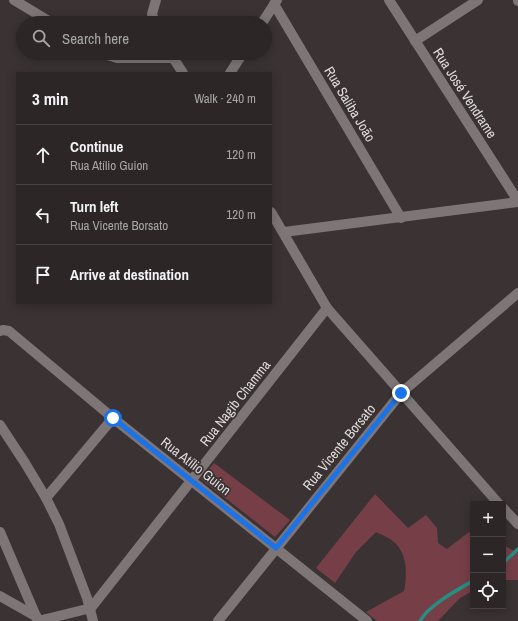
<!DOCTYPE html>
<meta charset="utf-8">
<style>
:root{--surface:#2c2626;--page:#342e2e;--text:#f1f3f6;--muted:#a6a5a7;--line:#484343}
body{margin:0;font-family:"Archivo Narrow",sans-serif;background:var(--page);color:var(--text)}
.controls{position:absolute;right:12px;bottom:12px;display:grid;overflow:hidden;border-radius:0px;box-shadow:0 2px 10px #0003}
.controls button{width:36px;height:36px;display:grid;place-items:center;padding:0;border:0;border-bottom:1px solid var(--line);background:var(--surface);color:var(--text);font:20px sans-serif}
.stop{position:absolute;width:12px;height:12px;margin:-9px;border:3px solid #1a73e8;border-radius:50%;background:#fff}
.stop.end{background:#1a73e8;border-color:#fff;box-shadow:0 1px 4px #0008}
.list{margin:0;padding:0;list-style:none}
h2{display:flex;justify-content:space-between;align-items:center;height:52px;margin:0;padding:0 16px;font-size:17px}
h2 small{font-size:13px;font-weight:400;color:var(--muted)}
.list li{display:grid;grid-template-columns:26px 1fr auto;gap:12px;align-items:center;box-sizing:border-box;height:60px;padding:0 16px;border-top:1px solid var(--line)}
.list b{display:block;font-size:15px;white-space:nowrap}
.list p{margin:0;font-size:13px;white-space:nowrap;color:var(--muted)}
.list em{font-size:13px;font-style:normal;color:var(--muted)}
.icon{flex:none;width:22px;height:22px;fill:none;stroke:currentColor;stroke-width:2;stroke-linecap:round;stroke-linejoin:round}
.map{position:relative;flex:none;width:518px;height:621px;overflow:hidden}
.search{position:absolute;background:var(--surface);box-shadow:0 2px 10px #0003;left:16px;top:16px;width:256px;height:44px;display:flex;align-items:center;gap:10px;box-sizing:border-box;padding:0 14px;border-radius:22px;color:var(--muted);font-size:15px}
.panel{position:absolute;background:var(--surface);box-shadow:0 2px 10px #0003;left:16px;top:72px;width:256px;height:232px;border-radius:0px}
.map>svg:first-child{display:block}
.green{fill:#763f48}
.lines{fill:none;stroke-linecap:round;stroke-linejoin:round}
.stream{stroke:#268f83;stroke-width:3.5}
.minor{stroke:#7d7576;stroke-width:10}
.tertiary{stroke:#7d7576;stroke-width:10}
.route{stroke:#1a73e8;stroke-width:5}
.labels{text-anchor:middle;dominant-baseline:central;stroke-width:3.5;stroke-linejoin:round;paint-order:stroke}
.street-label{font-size:14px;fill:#dfdbdb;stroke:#3a3233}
</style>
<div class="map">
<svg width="518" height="621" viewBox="0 0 518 621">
<rect width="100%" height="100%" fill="#3a3233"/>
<!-- green -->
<g class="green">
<path d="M214,463L290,520L275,537L201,479Z"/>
<path d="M375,494L408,528L426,515L437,528L438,543L447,549L469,532L473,533V591L460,598L438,621H377L366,612L404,591C407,576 408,555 395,543C390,538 382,535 376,532L356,552L335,583L316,568Z"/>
<path d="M503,545L518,553V580H503Z"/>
</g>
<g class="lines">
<!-- stream -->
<g class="stream">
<path d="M503,563L518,549"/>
<path d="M420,621C429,605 457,590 473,581"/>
</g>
<!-- minor -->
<g class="minor">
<path d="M14,0L52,23"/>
<path d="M389,0L518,201"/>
<path d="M518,0V1"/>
<path d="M274,4L401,218"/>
<path d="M262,23L277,0"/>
<path d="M415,41L478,0"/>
<path d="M101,53L117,58H173"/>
<path d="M230,73L243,53"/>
<path d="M284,232L518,202"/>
<path d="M0,331L3,330L9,331L113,418L367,621"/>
<path d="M0,425L25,463L46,498L59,524L87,598L93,621"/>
<path d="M46,498L113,418"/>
<path d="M0,596L37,617"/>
<path d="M38,621L91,608L327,308"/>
<path d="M218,621L401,393L518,293"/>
</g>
<!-- tertiary -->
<g class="tertiary">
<path d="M155,23L152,14L156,0"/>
<path d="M170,53L183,73"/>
<path d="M271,212L327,308L499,504"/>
<path d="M503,508L518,524"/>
<path d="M0,532L38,621"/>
</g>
</g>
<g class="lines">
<!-- route -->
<path class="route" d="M113,418L276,548L401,393"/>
</g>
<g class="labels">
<!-- street labels -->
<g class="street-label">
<text transform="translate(465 93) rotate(57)">Rua José Vendrame</text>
<text transform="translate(350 104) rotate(59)">Rua Saliba João</text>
<text transform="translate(235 403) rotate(-52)">Rua Nagib Chamma</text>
<text transform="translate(339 447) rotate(-51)">Rua Vicente Borsato</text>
<text transform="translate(196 466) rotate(38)">Rua Atílio Guion</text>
</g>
</g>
</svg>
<div class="controls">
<button>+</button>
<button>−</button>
<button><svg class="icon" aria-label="locate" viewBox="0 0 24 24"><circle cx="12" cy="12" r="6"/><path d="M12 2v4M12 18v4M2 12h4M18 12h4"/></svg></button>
</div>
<div class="stop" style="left:113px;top:418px"></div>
<div class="stop end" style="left:401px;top:393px"></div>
<div class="search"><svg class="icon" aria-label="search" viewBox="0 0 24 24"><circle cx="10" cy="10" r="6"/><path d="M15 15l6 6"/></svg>Search here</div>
<section class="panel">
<h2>3 min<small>Walk · 240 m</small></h2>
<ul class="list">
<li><svg class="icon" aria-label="ahead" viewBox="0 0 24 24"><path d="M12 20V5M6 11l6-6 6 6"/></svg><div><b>Continue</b><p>Rua Atílio Guion</p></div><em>120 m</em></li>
<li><svg class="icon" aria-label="left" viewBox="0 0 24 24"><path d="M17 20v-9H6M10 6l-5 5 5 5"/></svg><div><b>Turn left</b><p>Rua Vicente Borsato</p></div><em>120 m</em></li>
<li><svg class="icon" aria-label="arrive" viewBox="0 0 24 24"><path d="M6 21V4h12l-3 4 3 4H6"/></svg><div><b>Arrive at destination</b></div></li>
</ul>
</section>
</div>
